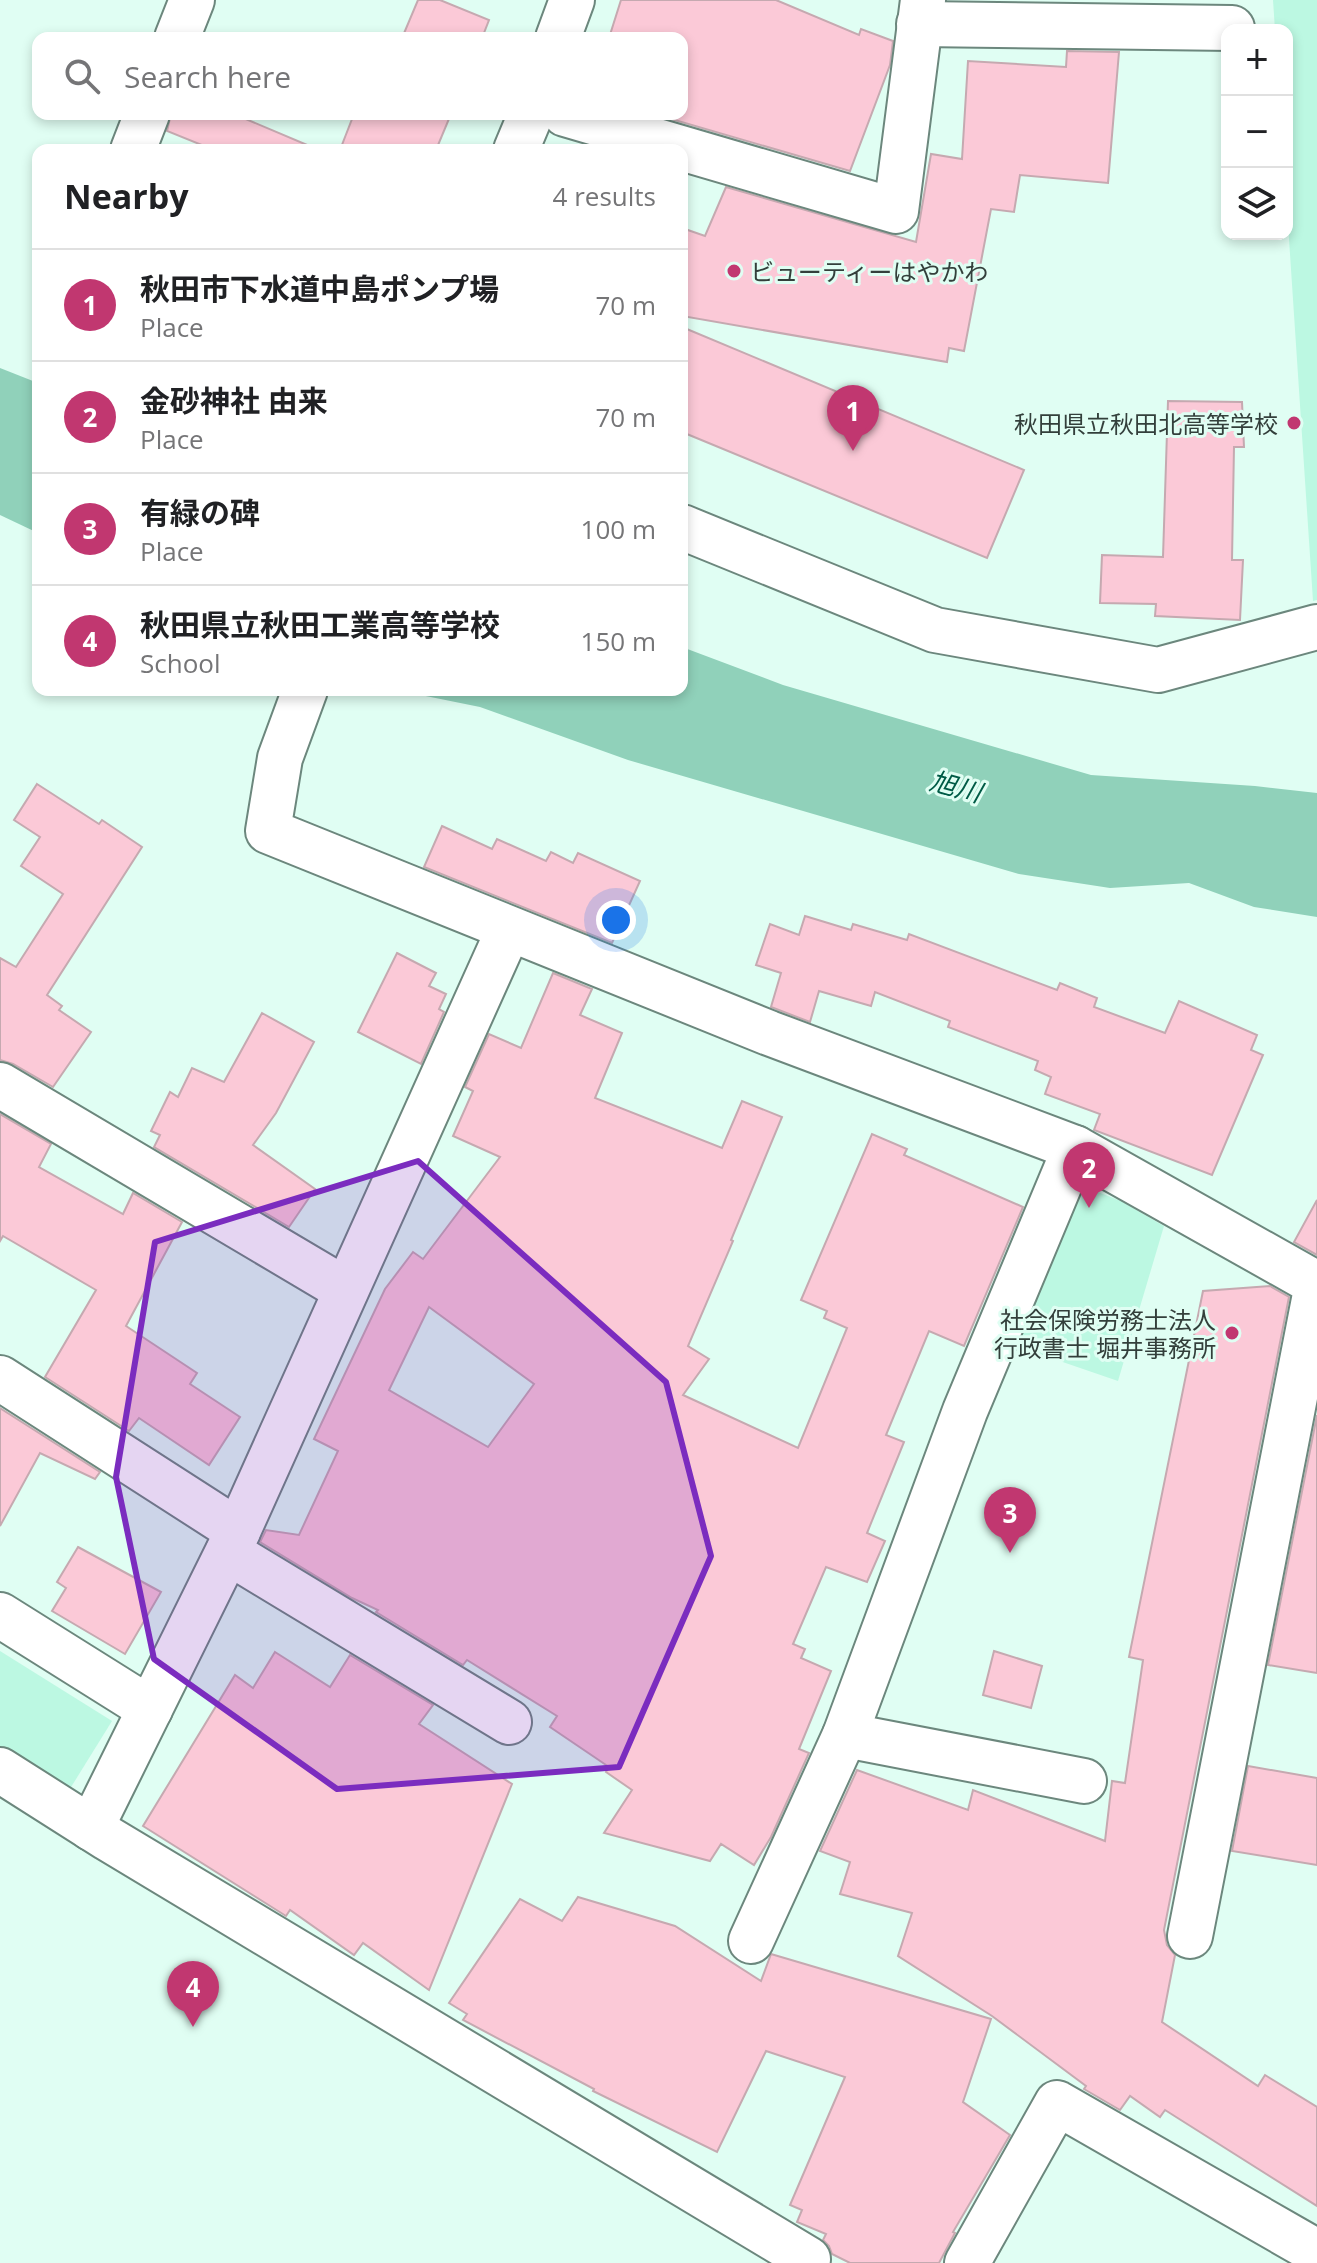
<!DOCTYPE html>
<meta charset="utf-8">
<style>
:root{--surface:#fff;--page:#f6f6f6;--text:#202124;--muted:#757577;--line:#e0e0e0;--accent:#c13770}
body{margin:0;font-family:"Open Sans","Noto Sans JP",sans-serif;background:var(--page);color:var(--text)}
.controls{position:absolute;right:24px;top:24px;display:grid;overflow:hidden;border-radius:16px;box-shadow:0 4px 12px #0003}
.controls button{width:72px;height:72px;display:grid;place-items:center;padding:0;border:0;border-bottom:2px solid var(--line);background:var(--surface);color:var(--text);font:40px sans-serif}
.you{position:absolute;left:616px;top:920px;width:28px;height:28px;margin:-20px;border:6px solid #fff;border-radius:50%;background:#1a73e8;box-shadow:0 0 0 12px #1a73e833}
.badge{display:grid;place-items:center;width:52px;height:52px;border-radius:50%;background:var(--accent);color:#fff;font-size:26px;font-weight:700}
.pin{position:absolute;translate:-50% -66px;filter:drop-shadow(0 2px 4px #0008)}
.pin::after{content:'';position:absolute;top:42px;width:28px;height:24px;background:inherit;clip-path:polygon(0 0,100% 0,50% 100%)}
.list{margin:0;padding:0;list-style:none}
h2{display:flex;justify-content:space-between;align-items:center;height:104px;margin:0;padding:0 32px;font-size:34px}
h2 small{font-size:26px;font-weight:400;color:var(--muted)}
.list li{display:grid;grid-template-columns:52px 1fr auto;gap:24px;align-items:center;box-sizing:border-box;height:112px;padding:0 32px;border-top:2px solid var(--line)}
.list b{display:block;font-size:30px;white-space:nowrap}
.list p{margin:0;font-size:26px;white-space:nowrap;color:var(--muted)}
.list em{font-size:26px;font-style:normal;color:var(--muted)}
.icon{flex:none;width:44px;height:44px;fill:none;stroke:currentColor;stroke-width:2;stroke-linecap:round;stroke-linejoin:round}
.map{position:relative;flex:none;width:1317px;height:2263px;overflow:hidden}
.search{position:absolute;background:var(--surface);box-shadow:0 4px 12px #0003;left:32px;top:32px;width:656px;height:88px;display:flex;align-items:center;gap:20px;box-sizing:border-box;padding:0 28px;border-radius:16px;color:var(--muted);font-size:30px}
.panel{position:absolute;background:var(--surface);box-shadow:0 4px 12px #0003;left:32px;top:144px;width:656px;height:552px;border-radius:16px}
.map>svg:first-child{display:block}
.green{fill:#bcf8e2}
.water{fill:#90d1ba}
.building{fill:#fbc9d7;stroke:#c5a9b0;stroke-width:2;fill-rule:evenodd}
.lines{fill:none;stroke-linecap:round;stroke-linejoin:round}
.street-casing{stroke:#6c877d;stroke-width:48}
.street{stroke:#fff;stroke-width:44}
.marked{fill:#7b2cbf;fill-opacity:0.2;stroke:#7b2cbf;stroke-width:6;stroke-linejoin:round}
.poi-dot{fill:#c13770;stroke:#e0fef3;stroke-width:3}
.labels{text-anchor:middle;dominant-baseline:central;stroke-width:6;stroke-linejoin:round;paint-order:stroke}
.poi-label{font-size:24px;fill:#333f3b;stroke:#e0fef3;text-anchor:end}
.water-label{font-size:26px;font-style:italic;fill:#005b46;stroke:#e0fef3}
</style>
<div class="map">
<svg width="1317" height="2263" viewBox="0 0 1317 2263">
<rect width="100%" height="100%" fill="#e0fef3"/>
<!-- green -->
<g class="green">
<path d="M1273,0H1317V600L1313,601L1287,209V30H1275Z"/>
<path d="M1085,1187L1121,1201L1164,1226L1118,1381L1004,1342L1066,1193Z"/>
<path d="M0,1651L112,1721L68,1792L0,1749Z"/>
</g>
<!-- water -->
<g class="water">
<path d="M0,368L38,383V533L0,515Z"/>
<path d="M682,647L783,685L1091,775L1255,786L1317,793V917L1254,907L1189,883L1110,888L1019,874L628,760L480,707L396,690H682Z"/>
</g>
<!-- building -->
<g class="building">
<path d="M418,0H440L489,20L482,38H402Z"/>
<path d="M621,0H776L859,35L861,29L893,41L890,65L850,171L654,114H682V38H609Z"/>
<path d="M1067,51L1119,52L1108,183L1020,175L1014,212L991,209L964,351L949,348L947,362L682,316V228L705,236L726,187L916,242L931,154L962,159L968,61L1066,67Z"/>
<path d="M171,114H234L319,150H214L167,131Z"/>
<path d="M354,114H451L436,150H340Z"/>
<path d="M682,327L1024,470L987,558L682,432Z"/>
<path d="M1168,401L1242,402L1244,447H1234L1232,560H1243L1240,620L1155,616L1156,604L1100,603L1102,555L1163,557Z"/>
<path d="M37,784L99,824L102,820L142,847L47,995L62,1006L59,1010L91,1032L53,1087L13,1064L0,1060V958L16,967L63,894L21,866L40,837L14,820Z"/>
<path d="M442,826L492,849L497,839L546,861L551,852L573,863L578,853L640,881L612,943L424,867Z"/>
<path d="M805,916L851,930L853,924L907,940L909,934L1057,990L1060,983L1097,998L1094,1007L1165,1033L1179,1001L1257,1035L1251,1050L1263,1055L1212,1175L1094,1130L1100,1114L1045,1094L1051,1077L1035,1070L1038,1061L948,1027L950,1021L875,992L871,1006L819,991L810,1022L771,1007L781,973L756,965L770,924L799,935Z"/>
<path d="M397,953L436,973L429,986L446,994L439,1009L444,1012L421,1064L358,1032Z"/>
<path d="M553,973L592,989L580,1015L622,1033L595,1098L722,1148L742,1101L782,1117L731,1240L733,1241L688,1346L709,1359L683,1395L798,1448L847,1328L824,1318L827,1311L801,1300L872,1134L907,1149L904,1155L1023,1207L964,1346L929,1331L886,1435L904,1442L867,1533L885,1541L867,1582L826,1567L793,1644L805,1649L801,1658L831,1671L799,1749L809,1753L771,1837L754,1865L721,1844L710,1861L604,1833L632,1790L606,1772L609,1767L550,1727L557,1716L467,1660L463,1665L376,1612L378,1610L352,1598L260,1542L266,1530L299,1535L338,1451L314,1439L385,1289L413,1252L423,1259L500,1157L453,1136L473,1091L465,1087L489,1034L521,1048ZM429,1307L534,1384L488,1447L389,1390Z"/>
<path d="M262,1013L314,1042L276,1113L253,1145L315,1189L289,1227L154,1147L160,1135L151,1131L170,1092L178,1097L192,1068L224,1082Z"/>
<path d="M0,1114L51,1144L39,1167L123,1214L133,1193L182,1222L126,1326L197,1373L190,1384L240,1417L209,1465L139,1418L129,1431L45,1377L96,1290L3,1236L0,1241Z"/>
<path d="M1317,1200V1255L1294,1242Z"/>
<path d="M1270,1286L1289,1297L1164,1930L1167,1945L1175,1955L1162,2022L1258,2086L1265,2075L1317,2107V2206L1165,2110L1160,2117L1130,2096L1120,2110L1084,2089L1086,2086L992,2016L898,1956L912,1913L840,1894L850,1862L820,1851L857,1770L968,1810L973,1790L1105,1841L1112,1781L1125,1783L1143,1660L1129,1657L1203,1291Z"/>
<path d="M0,1408L100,1472L95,1479L40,1453L0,1526Z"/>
<path d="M1317,1415V1673L1268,1665Z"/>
<path d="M78,1547L161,1592L125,1654L52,1611L66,1588L57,1582Z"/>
<path d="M994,1651L1042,1666L1031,1708L983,1695Z"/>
<path d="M275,1652L330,1687L350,1655L433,1705L419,1724L512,1784L429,1990L363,1943L354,1955L290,1910L286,1916L143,1826L235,1675L253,1688Z"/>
<path d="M1248,1766L1317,1778V1865L1232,1851Z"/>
<path d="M578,1897L675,1926L761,1981L771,1954L991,2019L963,2102L1010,2135L953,2232L955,2233L939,2263H850L832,2254L829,2246L823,2240L826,2234L797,2222L802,2210L790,2205L845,2077L766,2051L717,2152L593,2091L594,2089L463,2020L467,2014L449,2003L520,1899L562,1921Z"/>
</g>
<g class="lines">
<defs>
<g id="street">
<path d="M919,24L1232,28"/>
<path d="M177,38L192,0"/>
<path d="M558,38L572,0"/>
<path d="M565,114L896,211L923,0"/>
<path d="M133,150L147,114"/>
<path d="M516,150L531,114"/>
<path d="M682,527L935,630L1158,670L1317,627"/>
<path d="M305,690L280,758L268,831L769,1033L1075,1148L1317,1284L1190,1936"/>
<path d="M0,1085L346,1290"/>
<path d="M0,1378L238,1531"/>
<path d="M228,1552L509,1722"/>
<path d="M0,1615L150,1709"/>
<path d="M845,1735L1084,1781"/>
<path d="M0,1770L107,1838L808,2259"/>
<path d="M91,1828L238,1531L509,929"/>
<path d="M751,1941L845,1735L965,1411L1075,1148"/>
<path d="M967,2263L1057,2103L1317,2252"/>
</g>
</defs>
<!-- street casing -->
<use href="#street" class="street-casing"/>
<!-- street -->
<use href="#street" class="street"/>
</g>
<!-- marked area -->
<path class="marked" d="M418,1161L666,1382L711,1556L619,1767L337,1789L154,1659L116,1477L155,1242Z"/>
<!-- markers -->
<g class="poi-dot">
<circle cx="734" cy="271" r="8"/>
<circle cx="1294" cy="423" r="8"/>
<circle cx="1232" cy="1333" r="8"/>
</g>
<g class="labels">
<!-- poi labels -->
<g class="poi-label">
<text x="750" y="271" text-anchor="start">ビューティーはやかわ</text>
<text x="1278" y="423">秋田県立秋田北高等学校</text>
<text x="1216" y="1319">社会保険労務士法人<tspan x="1216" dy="28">行政書士 堀井事務所</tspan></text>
</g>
<!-- water labels -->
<g class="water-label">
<text transform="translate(956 786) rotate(15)">旭川</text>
</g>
</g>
</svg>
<div class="controls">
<button>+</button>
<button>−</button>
<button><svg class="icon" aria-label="layers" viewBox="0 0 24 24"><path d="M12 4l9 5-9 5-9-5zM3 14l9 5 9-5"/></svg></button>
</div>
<div class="you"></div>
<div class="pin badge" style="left:853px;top:451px">1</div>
<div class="pin badge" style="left:1089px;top:1208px">2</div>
<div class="pin badge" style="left:1010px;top:1553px">3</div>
<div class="pin badge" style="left:193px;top:2027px">4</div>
<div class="search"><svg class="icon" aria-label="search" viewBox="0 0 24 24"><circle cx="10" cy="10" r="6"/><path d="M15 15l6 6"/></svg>Search here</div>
<section class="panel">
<h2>Nearby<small>4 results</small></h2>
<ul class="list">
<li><span class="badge">1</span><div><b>秋田市下水道中島ポンプ場</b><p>Place</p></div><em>70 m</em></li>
<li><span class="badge">2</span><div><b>金砂神社 由来</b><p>Place</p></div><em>70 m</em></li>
<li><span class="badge">3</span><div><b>有緑の碑</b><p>Place</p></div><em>100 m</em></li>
<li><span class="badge">4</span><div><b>秋田県立秋田工業高等学校</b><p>School</p></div><em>150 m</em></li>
</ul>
</section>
</div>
